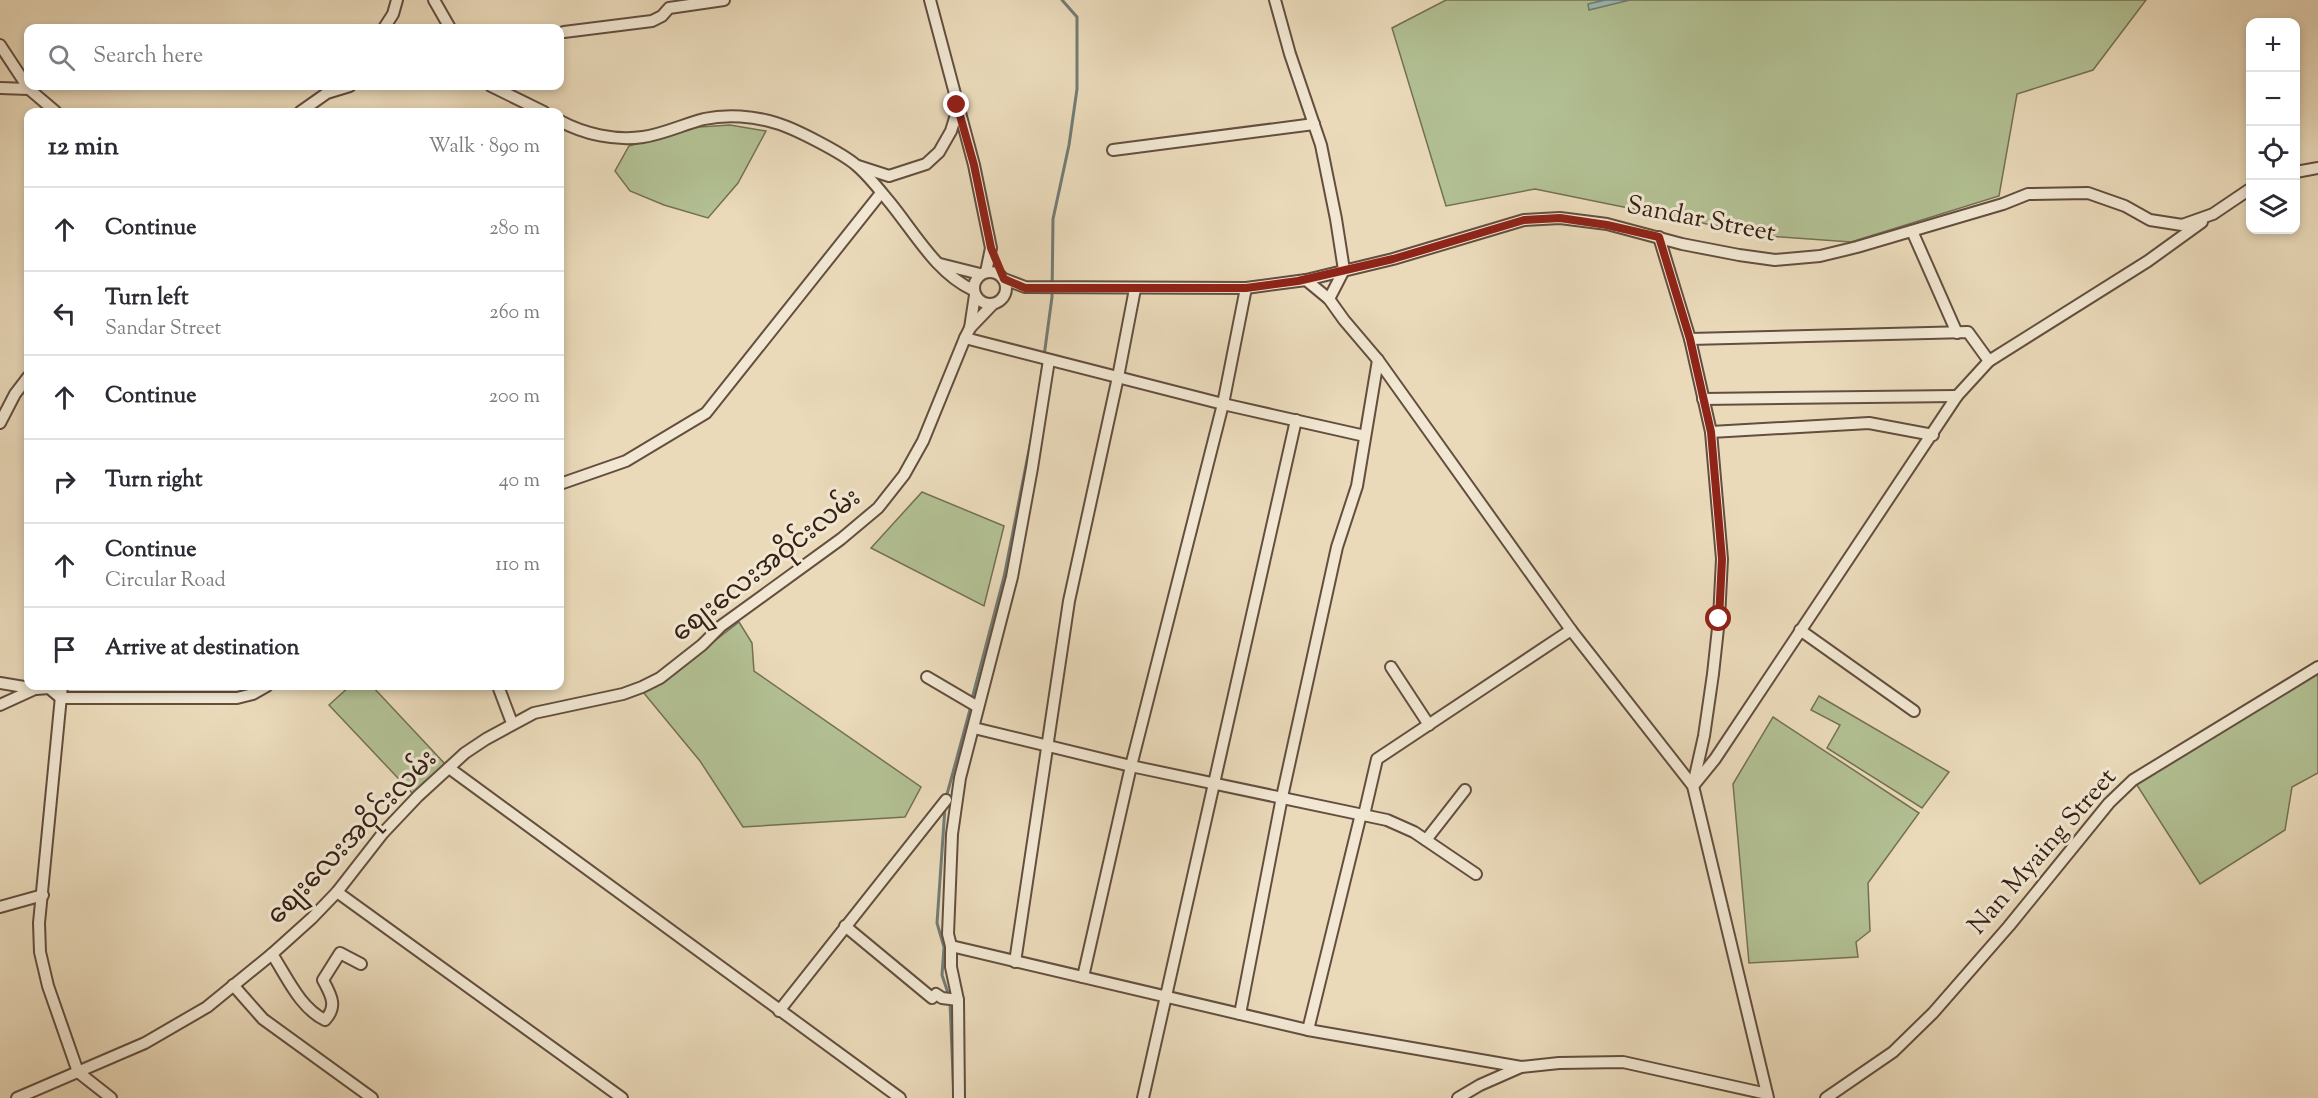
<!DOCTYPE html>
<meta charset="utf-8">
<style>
:root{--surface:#fff;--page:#f7f7f7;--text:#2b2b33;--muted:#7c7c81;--line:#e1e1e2}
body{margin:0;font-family:"Sorts Mill Goudy","Noto Sans Myanmar",serif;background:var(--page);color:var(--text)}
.controls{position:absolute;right:18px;top:18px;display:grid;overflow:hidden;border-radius:12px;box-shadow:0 3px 9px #0003}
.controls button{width:54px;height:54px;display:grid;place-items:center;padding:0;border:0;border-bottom:2px solid var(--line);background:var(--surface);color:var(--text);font:30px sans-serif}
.stop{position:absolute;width:18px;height:18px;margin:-14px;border:4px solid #8f2418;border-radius:50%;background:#fff}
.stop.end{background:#8f2418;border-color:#fff;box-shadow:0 2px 6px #0008}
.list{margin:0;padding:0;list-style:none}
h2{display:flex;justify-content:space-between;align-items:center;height:78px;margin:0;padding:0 24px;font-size:26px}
h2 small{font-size:20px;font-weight:400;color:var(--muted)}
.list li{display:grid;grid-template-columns:39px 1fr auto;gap:18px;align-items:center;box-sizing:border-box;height:84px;padding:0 24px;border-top:2px solid var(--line)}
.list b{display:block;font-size:22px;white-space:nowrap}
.list p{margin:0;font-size:20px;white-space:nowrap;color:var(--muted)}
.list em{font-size:20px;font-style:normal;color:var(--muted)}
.icon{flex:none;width:33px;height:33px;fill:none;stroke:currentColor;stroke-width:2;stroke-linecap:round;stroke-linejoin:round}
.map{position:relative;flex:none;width:2318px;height:1098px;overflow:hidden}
.search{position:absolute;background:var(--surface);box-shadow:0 3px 9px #0003;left:24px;top:24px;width:540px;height:66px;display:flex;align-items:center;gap:15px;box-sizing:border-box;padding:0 21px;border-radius:12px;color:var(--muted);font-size:22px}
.panel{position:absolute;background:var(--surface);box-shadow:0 3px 9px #0003;left:24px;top:108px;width:540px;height:582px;border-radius:12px}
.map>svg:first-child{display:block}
.green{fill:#b2c093;stroke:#747054;stroke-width:1.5}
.water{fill:#98bab5;stroke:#717c75;stroke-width:1.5}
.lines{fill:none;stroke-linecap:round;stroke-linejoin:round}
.stream{stroke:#717c75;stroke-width:3}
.minor-casing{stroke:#634e3f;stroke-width:14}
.minor{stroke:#f1e7d2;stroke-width:10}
.route{stroke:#8f2418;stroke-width:8}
.labels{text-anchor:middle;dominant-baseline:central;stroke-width:6;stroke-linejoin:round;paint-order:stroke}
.street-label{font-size:26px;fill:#362016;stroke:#f1e7d2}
</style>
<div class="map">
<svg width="2318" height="1098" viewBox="0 0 2318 1098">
<rect width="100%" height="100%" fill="#eadaba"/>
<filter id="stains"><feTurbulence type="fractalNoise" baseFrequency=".00333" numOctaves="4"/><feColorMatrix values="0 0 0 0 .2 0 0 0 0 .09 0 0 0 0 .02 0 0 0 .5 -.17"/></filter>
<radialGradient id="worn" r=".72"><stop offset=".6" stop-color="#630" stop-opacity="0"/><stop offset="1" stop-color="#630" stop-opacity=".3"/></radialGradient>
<!-- green -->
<g class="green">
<path d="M1446,0H2146L2093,70L2017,94L1999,196L1851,242L1766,236L1535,189L1446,206L1392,28Z"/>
<path d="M730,125L766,131L738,183L708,218L664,205L630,191L615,171L629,146L699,127Z"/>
<path d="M922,492L1004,526L984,606L871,548Z"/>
<path d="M739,622L752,643L754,671L921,787L905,817L743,827L700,761L643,692L659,684Z"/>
<path d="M2318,670V773L2292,787L2285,830L2200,884L2135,782Z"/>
<path d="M350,686H372L446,765L413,794L329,705Z"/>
<path d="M1819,696L1949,772L1922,808L1827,748L1840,725L1811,710Z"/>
<path d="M1773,717L1919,813L1868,883L1870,931L1856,942L1858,957L1749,963L1733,784Z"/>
</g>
<!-- water -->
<path class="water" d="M1605,0H1630L1589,10L1588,4Z"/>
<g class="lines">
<!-- stream -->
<g class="stream">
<path d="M1040,386L1052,297L1053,219L1069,145L1077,89V17L1062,0"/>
<path d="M972,699L1004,577L1031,440"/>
<path d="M946,798L971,706"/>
<path d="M945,807L937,923L944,947L942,975L949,996"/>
<path d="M950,1003L954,1098"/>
</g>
<defs>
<g id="minor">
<path d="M434,0L450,28"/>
<path d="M930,0L974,165L991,248L986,272"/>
<path d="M1275,0L1290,54L1321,145L1336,219L1344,270L1329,299"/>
<path d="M384,28L393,14L397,0"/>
<path d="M564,32L652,21L662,16L669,8L724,0"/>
<path d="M0,45L29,89L56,112"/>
<path d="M491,86L544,112"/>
<path d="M0,88L29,89"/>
<path d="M300,112L327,93L350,86"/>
<path d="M560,121C584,134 615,141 643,137C664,134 684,124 704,119C727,114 754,116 776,123C794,128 842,153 856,165C867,174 878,188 887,199C914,231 935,272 973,290"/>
<path d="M1113,150L1314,124"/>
<path d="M858,166L889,176L926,164L939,152L951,131L958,108"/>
<path d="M2296,172L2318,168"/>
<path d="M1912,231L1957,333"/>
<path d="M1659,237L1690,339L1711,432L1722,559L1719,619L1713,674L1704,736L1693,785"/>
<path d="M940,264L980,274"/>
<circle cx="990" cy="288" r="16"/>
<path d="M1004,279L1025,287L1246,288L1306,280L1393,259L1524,220L1560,218L1607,224L1682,244L1739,255L1775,260L1820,256L1857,247L2003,204L2028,194L2088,193L2125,206L2150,220L2182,225L2213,214L2250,189"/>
<path d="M1306,280L1329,299L1344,320L1378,360L1571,630L1693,786L1768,1098"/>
<path d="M970,328L975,295"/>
<path d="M965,338L1223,404L1365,436"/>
<path d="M1690,339L1968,332L1989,361"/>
<path d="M1703,399L1957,396"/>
<path d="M0,423L15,394L28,377"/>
<path d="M1711,432L1869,423L1933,435"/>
<path d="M560,484L626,461L706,413L881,193"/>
<path d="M1800,630L1914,711"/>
<path d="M1391,667L1429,725"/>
<path d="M927,677L978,707"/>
<path d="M0,683L36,689L49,688L61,698H237L253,694L267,686"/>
<path d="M62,686L39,923L40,952L48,986L78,1072L111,1098"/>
<path d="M498,686L512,723"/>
<path d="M0,705L35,689"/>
<path d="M974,728L1131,766L1387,820L1414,832L1476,874"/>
<path d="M449,768L900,1098"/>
<path d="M1693,786L1715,759L1957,396L1989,361L2148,261L2202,222"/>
<path d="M1364,815L1377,759L1571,630"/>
<path d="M1426,840L1465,790"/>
<path d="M337,892L622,1098"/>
<path d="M0,907L43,895"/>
<path d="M845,926L932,998L936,994L942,998L958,1000"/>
<path d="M951,946L1308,1030L1521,1067L1559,1063L1623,1062L1767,1094"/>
<path d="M272,954C287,977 300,1008 325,1020C338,1006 331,995 323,980L340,953L361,964"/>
<path d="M1015,962L1069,601L1118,377L1135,289"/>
<path d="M1083,977L1131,766L1223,404L1246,288"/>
<path d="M233,985L263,1019L372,1098"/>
<path d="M779,1011L946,800"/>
<path d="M1240,1014L1282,797L1337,547L1357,486L1378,360"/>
<path d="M1308,1030L1361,814"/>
<path d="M17,1098L145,1043L207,1007L272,954L312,918L337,892L383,833L418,796L465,753L486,739L534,713L623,694L642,687L660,678L702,645L721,626L841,539L878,508L904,475L923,441L965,338L970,328L993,304"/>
<path d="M959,1098L958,1000L951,967V946L948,934L952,834L960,778L1012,577L1032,468L1049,360"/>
<path d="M1143,1098L1296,420"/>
<path d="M1458,1098L1480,1085L1521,1067"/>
<path d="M1826,1098L1893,1052L1933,1013L2009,926L2109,803L2133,780L2318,667"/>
</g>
</defs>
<!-- minor casing -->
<use href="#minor" class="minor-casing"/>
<!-- minor -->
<use href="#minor" class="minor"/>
</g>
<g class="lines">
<!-- route -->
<path class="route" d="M957,105L974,165L991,248L1004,279L1025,288H1246L1298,281L1393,259L1524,220L1560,218L1607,225L1659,237L1690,339L1711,432L1722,559L1719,619"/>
</g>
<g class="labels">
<!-- street labels -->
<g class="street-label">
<text transform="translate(1701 220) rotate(11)">Sandar Street</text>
<text transform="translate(767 566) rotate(-38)">စျေးလေးအဝိုင်းလမ်း</text>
<text transform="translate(353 838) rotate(-46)">စျေးလေးအဝိုင်းလမ်း</text>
<text transform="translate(2043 852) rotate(-49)">Nan Myaing Street</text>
</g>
</g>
<rect width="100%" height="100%" filter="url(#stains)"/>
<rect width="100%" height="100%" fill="url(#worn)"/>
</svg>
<div class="controls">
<button>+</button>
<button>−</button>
<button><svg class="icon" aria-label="locate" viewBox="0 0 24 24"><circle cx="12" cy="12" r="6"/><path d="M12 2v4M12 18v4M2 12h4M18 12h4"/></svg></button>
<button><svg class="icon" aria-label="layers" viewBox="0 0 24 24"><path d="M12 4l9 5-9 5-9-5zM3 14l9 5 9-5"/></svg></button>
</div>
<div class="stop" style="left:1719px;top:619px"></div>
<div class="stop end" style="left:957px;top:105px"></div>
<div class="search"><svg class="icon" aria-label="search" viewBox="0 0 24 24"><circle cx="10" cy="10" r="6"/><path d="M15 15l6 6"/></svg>Search here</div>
<section class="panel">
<h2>12 min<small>Walk · 890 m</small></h2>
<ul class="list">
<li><svg class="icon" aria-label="ahead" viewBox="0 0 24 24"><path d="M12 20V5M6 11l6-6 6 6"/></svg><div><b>Continue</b></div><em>280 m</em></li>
<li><svg class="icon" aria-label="left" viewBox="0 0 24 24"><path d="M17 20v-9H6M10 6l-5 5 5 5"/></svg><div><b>Turn left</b><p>Sandar Street</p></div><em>260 m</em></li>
<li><svg class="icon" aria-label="ahead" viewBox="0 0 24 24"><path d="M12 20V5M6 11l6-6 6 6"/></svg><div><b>Continue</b></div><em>200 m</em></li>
<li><svg class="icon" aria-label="right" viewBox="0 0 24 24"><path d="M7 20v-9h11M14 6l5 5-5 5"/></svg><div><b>Turn right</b></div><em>40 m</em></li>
<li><svg class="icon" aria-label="ahead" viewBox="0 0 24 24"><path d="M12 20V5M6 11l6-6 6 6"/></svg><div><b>Continue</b><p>Circular Road</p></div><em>110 m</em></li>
<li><svg class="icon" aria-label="arrive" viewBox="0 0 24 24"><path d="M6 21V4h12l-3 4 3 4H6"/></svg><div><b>Arrive at destination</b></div></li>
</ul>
</section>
</div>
